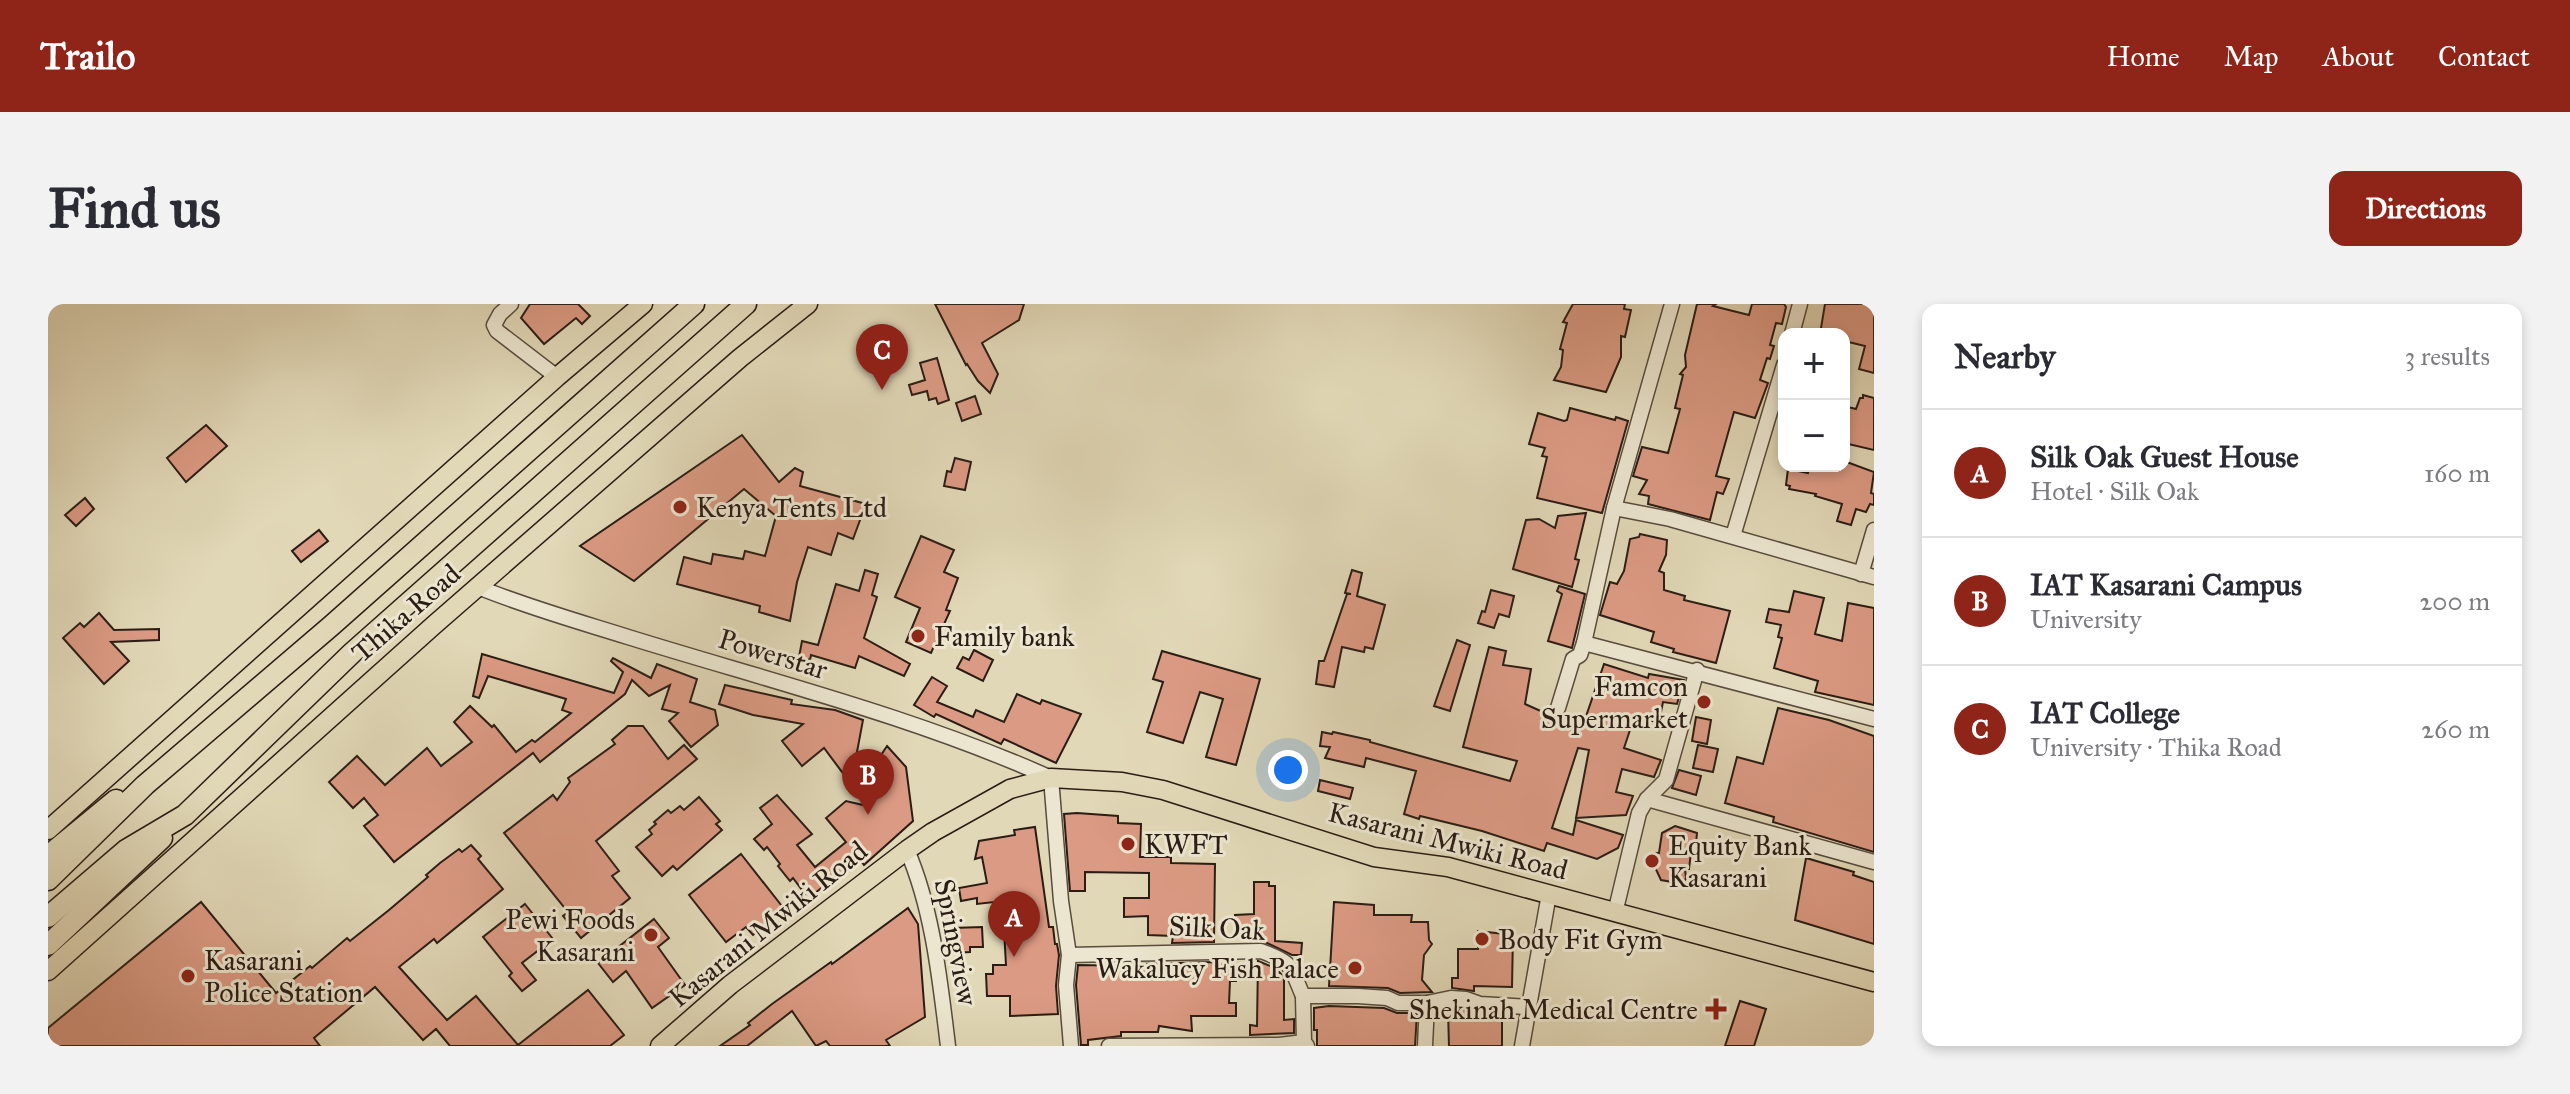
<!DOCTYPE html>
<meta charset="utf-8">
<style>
:root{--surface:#fff;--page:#f2f2f3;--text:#2b2b33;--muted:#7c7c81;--line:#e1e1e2;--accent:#8f2418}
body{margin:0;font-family:"IM FELL Great Primer",serif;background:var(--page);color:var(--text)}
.controls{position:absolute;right:24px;top:24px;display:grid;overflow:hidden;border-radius:16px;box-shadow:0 4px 12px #0003}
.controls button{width:72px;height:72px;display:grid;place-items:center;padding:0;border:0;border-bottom:2px solid var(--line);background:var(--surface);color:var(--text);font:40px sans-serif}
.you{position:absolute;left:1240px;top:466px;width:28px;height:28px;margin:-20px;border:6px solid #fff;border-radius:50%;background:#1a73e8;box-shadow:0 0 0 12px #1a73e833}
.badge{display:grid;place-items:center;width:52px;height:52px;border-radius:50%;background:var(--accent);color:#fff;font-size:26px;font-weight:700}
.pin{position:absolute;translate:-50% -66px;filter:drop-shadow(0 2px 4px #0008)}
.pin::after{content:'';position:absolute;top:42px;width:28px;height:24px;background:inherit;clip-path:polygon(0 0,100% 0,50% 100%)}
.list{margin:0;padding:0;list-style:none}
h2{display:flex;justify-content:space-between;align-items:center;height:104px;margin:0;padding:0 32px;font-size:34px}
h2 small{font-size:26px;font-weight:400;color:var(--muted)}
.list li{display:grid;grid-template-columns:52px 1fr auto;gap:24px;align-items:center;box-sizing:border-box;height:128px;padding:0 32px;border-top:2px solid var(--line)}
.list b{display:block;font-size:30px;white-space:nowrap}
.list p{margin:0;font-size:26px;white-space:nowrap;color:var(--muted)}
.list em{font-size:26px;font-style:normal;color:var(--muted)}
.map{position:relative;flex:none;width:1826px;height:742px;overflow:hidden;border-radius:16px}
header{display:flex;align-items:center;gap:48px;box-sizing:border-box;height:112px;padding:0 40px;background:var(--accent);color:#fff}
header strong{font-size:38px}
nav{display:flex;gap:44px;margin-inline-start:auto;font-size:28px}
.intro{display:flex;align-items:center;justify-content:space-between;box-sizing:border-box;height:192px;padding:0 48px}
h1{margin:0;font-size:56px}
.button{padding:20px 36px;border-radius:16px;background:var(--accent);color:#fff;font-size:28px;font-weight:700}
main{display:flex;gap:48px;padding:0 48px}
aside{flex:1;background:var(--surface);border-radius:16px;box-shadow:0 4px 12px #0003}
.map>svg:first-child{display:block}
.building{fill:#db9a83;stroke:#2b1d15;stroke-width:2}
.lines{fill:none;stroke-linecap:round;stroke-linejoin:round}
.minor-casing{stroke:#584c3e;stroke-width:17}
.major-casing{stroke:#2b1d15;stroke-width:21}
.highway-casing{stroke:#2b1d15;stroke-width:23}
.minor{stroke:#ece6d0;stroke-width:14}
.major{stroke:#e1d8b7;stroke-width:18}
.highway{stroke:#e1d8b7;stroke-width:20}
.poi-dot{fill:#8f2418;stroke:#ece6d0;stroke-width:3}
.labels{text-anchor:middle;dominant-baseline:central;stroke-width:6;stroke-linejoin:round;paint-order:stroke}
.poi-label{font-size:28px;fill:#2b1d15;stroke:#ece6d0;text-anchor:start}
.street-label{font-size:28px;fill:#2b1d15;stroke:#ece6d0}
</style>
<header>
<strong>Trailo</strong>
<nav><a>Home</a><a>Map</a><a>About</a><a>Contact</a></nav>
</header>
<div class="intro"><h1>Find us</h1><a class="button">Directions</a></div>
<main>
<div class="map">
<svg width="1826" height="742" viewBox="0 0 1826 742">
<rect width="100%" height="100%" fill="#e1d8b7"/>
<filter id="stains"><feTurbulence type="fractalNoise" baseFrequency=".0025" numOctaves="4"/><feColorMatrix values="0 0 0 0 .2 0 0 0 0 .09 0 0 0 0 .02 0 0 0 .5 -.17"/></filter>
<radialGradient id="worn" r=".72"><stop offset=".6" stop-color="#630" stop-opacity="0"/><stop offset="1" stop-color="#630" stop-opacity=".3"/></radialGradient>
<!-- building -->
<g class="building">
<path d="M482,0H530L542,12L534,20L528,14L496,40L473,14Z"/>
<path d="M887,0H976L971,16L934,39L950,70L942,89L930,77L919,60L918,61Z"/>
<path d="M1525,0H1577L1576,5L1583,6L1577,33L1573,32V53L1558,88L1506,76L1513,63L1515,46L1512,45L1519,19L1515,18Z"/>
<path d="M1649,0H1668L1665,2L1701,11L1704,0H1736L1738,3L1734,20L1728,19L1722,41L1726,42L1722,55L1719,54L1712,76L1720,79L1707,114L1686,108L1668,172L1681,175L1675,190L1669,188L1662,216L1600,200L1601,192L1591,190L1599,176L1585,172L1594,143L1620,149L1632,105L1627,104L1635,71L1632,70L1638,63L1637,51Z"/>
<path d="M1777,0H1826V69L1811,65L1817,42L1796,37V30H1772Z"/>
<path d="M889,54L901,96L890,100L888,94L881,96L879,87L864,91L861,81L877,76L872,59Z"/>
<path d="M1815,91L1826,94V146L1796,139V102L1808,105L1812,94H1815Z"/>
<path d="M927,92L933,110L914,117L908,99Z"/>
<path d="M1522,104L1567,116L1568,113L1580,117L1554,209L1489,194L1499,153L1494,152L1497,144L1481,140L1490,109L1516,117L1519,116Z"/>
<path d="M158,121L179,142L138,178L119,154Z"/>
<path d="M694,131L731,178L747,164L755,168L752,182L818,200L805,235L790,229L783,251L760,243L749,278L742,317L711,308L712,302L629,280L636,253L663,260L665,250L695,255L697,247L717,252L728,212L696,185L586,277L532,242Z"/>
<path d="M907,154L923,158L917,186L896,182L899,167L903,168Z"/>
<path d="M1796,157L1826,168L1823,189L1826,190V201L1822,200L1818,208L1808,205L1803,221L1789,217L1794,200L1767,192L1768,190L1741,185L1742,182L1738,181L1740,165L1760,169L1762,162H1796Z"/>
<path d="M37,194L46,205L28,222L17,211Z"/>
<path d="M1538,209L1527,255L1531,256L1524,283L1465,265L1478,216L1491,215L1507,224L1510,212Z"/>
<path d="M271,226L280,237L253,258L244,247Z"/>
<path d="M1592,230L1619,236L1618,251L1611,267L1616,269V286L1637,292L1636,296L1682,307L1668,359L1625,348L1626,345L1603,338L1606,328L1552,311L1562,278L1569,280L1576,267L1582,235L1591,233Z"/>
<path d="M873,232L906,246L896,268L910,274L898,306L902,307L883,349L858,338L872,304L847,293Z"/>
<path d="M817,266L830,270L824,291L829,293L816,334L862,360L856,372L811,352L807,364L763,351L762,356L751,353L754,337L770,341L788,280L811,287Z"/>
<path d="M1304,266L1314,269L1309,292L1337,301L1325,345L1317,343L1316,348L1294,343L1286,383L1268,380L1271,357H1276L1299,290H1303L1297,289Z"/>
<path d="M1511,282L1537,290L1524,344L1500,337L1514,290L1509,287Z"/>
<path d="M1443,286L1466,292L1461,313L1451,310L1446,324L1430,319L1434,307L1437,308Z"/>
<path d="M1746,287L1776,294L1767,330L1794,337L1800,299L1826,304V401L1767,388L1770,377L1726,364L1734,334L1730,333L1733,321L1718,318L1721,305L1741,308Z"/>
<path d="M51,309L66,326L111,325V336L63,338L81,357L56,380L15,334L32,319L36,323Z"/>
<path d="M1409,336L1422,341L1402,407L1386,402Z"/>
<path d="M1441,343L1458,347L1455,361L1483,365L1477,400L1506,413L1535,421L1556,360L1600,374L1601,370L1636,376L1629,400L1615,398L1611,418L1586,414L1576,444L1613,456L1606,473L1574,465L1568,488L1585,492L1578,511L1528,514L1541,446L1530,444L1504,524L1525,531L1528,516L1575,531L1570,544L1549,555L1499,539L1496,547L1434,527L1372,512L1371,515L1356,510L1368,467L1318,454L1316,463L1277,454L1282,443L1272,442L1274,428L1284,430L1285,428L1322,436V438L1462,477L1469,457L1415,443Z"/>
<path d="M926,346L945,356L935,377L909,364L915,353L921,356Z"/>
<path d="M1114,347L1212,375L1188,461L1158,453L1175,395L1152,388L1135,439L1099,428L1115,378L1105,375Z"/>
<path d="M434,350L566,389L575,368L563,357L565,354L603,374L609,360L649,375L642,398L667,406L670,421L643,443L621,417L630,409L614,405L622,381L601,392L584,376L577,390L492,458L485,449L346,558L316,522L330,511L316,494L305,504L281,478L309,452L337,481L379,444L393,462L424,438L406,418L422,402L444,423L446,421L468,448L484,436L487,438L523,409L514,406L518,395L440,372L431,394L425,392Z"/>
<path d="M884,373L899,382L889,398L925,413L928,406L956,418L969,390L992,400L994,396L1033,410L1008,459L956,435L953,440L888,410L886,413L866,401Z"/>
<path d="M677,381L744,396L743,400L787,406L815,416L803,480L776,444L754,462L734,437L755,420L705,411L671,400Z"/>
<path d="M1730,404L1781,416L1826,432V548L1725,518L1726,513L1677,499L1689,453L1715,460Z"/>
<path d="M1648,413L1663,416L1659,440L1644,437Z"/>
<path d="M580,422H595L620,455L636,441L649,455L548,537L571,567L564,572L582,594L533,634L515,612L520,608L456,529L505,491L509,496L522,478L520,474L567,440L564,436Z"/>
<path d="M1650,441L1670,445L1665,468L1645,464Z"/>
<path d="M839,442L858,463L865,517L816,561L813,557L784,580L782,577L766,590L762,586L757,590L745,574L742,577L730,562L732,560L719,543L716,546L706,535L724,520L712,504L729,491L764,530L749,541L767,563L798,538L778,514L798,497L815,501L828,452L831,454Z"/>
<path d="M1631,466L1653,472L1648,491L1624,484Z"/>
<path d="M1272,476L1305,484L1302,495L1270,487Z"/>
<path d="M651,493L672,517L668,520L674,526L629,566L625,562L614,572L588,543L604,530L601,526L608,520L606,518L620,506L623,509L632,502L636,506Z"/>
<path d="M1029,509L1070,512V519L1093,520L1092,553H1123V559L1167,560L1166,638L1124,639L1125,632L1100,631V612L1076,613V594H1101V569L1037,568V587H1022L1016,510Z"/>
<path d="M1627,522L1649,529L1648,539L1644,540L1641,565H1637L1638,574L1635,580L1613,576L1604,557L1606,549H1611L1614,529Z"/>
<path d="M987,523L1001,623H1005L1007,640H1009L1011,651L1008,682L1010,710L962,712V692H939L938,670H945V661H958L956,625L948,626L946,598L929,600V594L913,597L911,584L939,579L934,553L927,555L931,537L967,531L966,526Z"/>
<path d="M423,541L433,552L430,555L455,585L389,639L386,635L351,663L399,716L428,692L470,741L540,686L576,731L562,742H402L388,725L375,736L327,683L266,734L272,742H0V724L153,598L228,689L262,662L264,664L299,634L302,637L341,606L380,573L378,571L392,559L411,545L414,548Z"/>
<path d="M693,550L737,606L705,631L698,623L678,638L641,591Z"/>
<path d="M1758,554L1806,568L1805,571L1826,578V640L1747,616Z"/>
<path d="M1206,578H1221V582H1227V637L1254,639L1253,651H1244L1217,638L1206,637V629L1187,630V611L1206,610Z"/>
<path d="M1286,598L1326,601V611H1364L1363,618H1380L1381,636L1384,640L1376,651L1374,676L1384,688L1352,689L1340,684L1281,682Z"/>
<path d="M477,600L505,635L474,659L488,676L474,687L461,672L464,669L435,633Z"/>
<path d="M860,604L870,620L877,713L838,736L842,742H782L778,737L768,742L744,707L699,742H672L702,721L700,719L724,700L783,658L784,660Z"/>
<path d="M606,615L621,634L610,643L637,681L604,704L578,667L565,678L550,659Z"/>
<path d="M934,623L935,643H922V648L905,649L904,624Z"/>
<path d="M1430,627L1465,631L1464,683L1426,682V687L1404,684V674H1410V645H1430Z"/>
<path d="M1210,657L1227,664L1236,673V716L1246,715V729L1202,731V721L1209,722Z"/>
<path d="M1165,658V660L1188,661V677H1182L1181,699H1188V712H1143L1144,727L1111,722L1110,728H1073V732L1040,736V741H1033L1028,681L1030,661L1091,662V660Z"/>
<path d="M1692,697L1718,705L1706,742H1677Z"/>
<path d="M1281,702L1336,704L1349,709H1369L1367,742H1269V726H1266V704Z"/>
<path d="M1404,704L1454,711V742H1401L1400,707L1404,711Z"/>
</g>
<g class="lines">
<defs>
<g id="minor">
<path d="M463,0L452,10L446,21L449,27L509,73"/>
<path d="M1744,30L1752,0"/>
<path d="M1566,204L1622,215L1826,273"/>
<path d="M1685,232L1736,61"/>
<path d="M1813,270L1826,226"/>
<path d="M430,283C479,303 529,317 580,333C722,377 867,413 1003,474L1013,597L1021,651L1018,681L1023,742"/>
<path d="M1536,339L1826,415"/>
<path d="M1510,404L1525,355L1532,351L1536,339L1566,204L1624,0"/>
<path d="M1599,495L1826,558"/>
<path d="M859,546C885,606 892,677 900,742"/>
<path d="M1567,609L1591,509L1599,495L1618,476L1649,366"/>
<path d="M1021,651L1213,647C1246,659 1242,662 1255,692H1310L1339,694L1350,699H1379L1403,694L1418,695L1432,700L1480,703"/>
<path d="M1255,692L1256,738L1259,742"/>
<path d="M1061,742L1231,741L1256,738"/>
<path d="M1377,742L1379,699"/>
<path d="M1474,742L1501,590"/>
</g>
<g id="major">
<path d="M0,526L509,73L595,0"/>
<path d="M0,667L386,321L692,54L760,0"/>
<path d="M612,742L682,681L859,546L885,528L962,485L1003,474L1074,478L1115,486L1326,553L1400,563L1826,678"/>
</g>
<g id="highway">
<path d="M0,552L68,496"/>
<path d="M0,576L97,481L283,322L646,0"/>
<path d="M0,613L78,546L137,511L305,348L698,0"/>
<path d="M0,641L114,534"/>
</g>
</defs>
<!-- minor casing -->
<use href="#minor" class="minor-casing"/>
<!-- major casing -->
<use href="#major" class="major-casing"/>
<!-- highway casing -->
<use href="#highway" class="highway-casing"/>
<!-- minor -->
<use href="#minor" class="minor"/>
<!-- major -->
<use href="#major" class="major"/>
<!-- highway -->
<use href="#highway" class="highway"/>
</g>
<!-- markers -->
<g class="poi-dot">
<circle cx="632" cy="203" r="8"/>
<circle cx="870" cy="332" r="8"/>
<circle cx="1656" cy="398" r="8"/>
<circle cx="1080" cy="540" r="8"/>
<circle cx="1604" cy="557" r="8"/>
<circle cx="603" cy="631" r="8"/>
<circle cx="1434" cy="635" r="8"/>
<circle cx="1307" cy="664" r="8"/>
<circle cx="140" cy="672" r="8"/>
<path d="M1664 693h8v8h8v8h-8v8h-8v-8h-8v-8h8z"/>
</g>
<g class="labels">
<!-- poi labels -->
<g class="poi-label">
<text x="648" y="203">Kenya Tents Ltd</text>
<text x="886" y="332">Family bank</text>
<text x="1640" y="382" text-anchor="end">Famcon<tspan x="1640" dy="32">Supermarket</tspan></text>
<text x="1096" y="540">KWFT</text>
<text x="1620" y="541">Equity Bank<tspan x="1620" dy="32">Kasarani</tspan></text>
<text x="587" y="615" text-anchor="end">Pewi Foods<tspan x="587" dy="32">Kasarani</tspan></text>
<text x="1450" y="635">Body Fit Gym</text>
<text x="156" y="656">Kasarani<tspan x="156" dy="32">Police Station</tspan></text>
<text x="1291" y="664" text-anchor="end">Wakalucy Fish Palace</text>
<text x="1650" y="705" text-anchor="end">Shekinah Medical Centre</text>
</g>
<!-- street labels -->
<g class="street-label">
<text transform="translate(358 309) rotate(-41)">Thika Road</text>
<text transform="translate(725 350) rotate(17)">Powerstar</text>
<text transform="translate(1400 537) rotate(14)">Kasarani Mwiki Road</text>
<text transform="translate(720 620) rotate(-39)">Kasarani Mwiki Road</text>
<text transform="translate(1169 624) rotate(3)">Silk Oak</text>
<text transform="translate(908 638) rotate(79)">Springview</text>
</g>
</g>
<rect width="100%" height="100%" filter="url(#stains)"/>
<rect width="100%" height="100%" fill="url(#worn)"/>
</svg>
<div class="controls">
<button>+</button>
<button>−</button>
</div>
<div class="you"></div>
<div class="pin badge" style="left:966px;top:653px">A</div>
<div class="pin badge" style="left:820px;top:511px">B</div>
<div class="pin badge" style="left:834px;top:86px">C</div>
</div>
<aside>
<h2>Nearby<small>3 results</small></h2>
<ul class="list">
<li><span class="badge">A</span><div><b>Silk Oak Guest House</b><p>Hotel · Silk Oak</p></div><em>160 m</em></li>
<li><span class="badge">B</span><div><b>IAT Kasarani Campus</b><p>University</p></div><em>200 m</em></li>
<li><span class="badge">C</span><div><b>IAT College</b><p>University · Thika Road</p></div><em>260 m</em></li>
</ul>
</aside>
</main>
